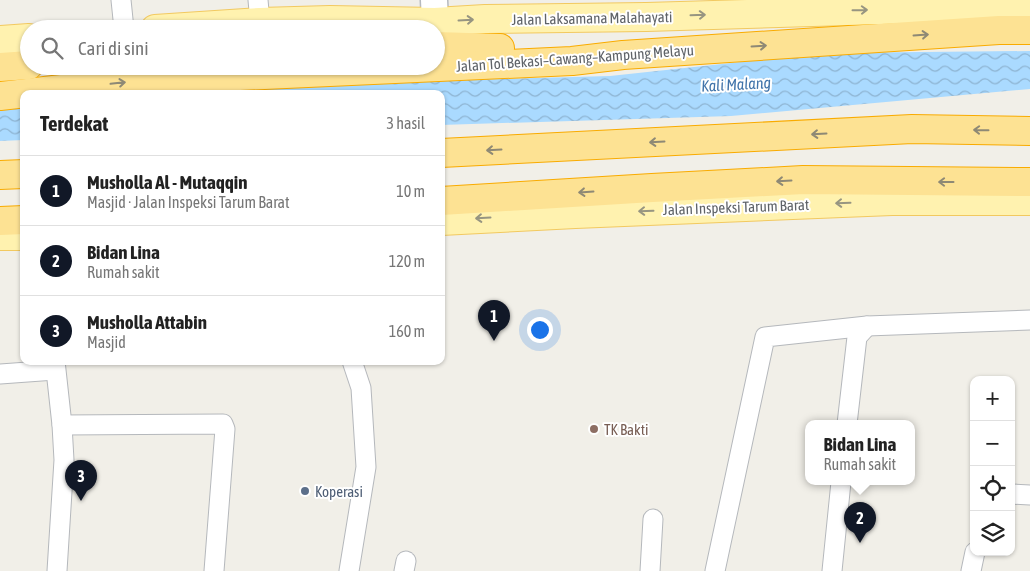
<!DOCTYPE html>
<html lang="id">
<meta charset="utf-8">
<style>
:root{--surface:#fff;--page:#f6f6f6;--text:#222;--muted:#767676;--line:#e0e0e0;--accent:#111827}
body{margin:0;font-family:"Asap Condensed",sans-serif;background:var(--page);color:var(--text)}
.controls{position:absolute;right:15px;bottom:15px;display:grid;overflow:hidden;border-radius:10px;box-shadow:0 1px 4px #0004}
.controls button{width:45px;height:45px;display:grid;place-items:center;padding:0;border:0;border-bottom:1px solid var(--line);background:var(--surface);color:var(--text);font:25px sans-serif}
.you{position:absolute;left:539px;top:329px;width:18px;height:18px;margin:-12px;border:4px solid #fff;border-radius:50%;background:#1a73e8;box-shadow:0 0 0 8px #1a73e833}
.badge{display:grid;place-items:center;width:32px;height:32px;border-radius:50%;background:var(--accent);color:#fff;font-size:16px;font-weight:700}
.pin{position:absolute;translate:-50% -41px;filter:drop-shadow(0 1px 2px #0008)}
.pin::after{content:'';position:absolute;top:26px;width:18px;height:15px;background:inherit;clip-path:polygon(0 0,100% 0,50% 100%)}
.popup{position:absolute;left:805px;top:420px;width:110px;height:65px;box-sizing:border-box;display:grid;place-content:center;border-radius:10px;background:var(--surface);filter:drop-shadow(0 1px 4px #0005);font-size:16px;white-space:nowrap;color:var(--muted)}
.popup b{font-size:19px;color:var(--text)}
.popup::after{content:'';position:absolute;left:50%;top:100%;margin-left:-10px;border:10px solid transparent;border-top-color:var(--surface)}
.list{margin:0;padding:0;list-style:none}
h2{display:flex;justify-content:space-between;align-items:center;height:65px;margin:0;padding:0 20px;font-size:21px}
h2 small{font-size:16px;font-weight:400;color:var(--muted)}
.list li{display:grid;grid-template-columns:32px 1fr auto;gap:15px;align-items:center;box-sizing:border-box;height:70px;padding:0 20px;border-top:1px solid var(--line)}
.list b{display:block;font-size:19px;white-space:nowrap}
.list p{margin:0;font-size:16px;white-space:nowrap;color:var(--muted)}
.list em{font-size:16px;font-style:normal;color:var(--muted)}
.icon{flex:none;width:28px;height:28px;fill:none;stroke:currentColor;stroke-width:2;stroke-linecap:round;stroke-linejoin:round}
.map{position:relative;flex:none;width:1030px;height:571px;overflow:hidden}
.search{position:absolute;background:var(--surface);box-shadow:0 1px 4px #0004;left:20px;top:20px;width:425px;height:55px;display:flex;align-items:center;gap:12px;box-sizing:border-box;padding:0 18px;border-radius:28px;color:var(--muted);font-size:19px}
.panel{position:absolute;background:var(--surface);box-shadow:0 1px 4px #0004;left:20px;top:90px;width:425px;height:275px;border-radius:10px}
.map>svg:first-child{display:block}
.water{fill:url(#water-waves)}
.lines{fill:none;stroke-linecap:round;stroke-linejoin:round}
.street-casing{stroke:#b5b8bc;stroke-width:21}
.secondary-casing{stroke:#b6babf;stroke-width:29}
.primary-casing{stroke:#f2c960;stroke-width:30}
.highway-casing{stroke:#f9ab00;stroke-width:30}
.street{stroke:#fff;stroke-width:19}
.secondary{stroke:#fff;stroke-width:26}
.primary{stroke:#fff2af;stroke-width:28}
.highway{stroke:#fde293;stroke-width:28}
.oneway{stroke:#979581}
.oneway2{stroke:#8e8975}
.education-dot{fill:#8d6e63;stroke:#fff;stroke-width:2}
.service-dot{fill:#5c6f8a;stroke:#fff;stroke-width:2}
.labels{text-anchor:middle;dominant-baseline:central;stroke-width:4;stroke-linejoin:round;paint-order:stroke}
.street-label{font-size:15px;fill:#5f6368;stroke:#fff}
.education-label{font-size:15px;fill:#785e54;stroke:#fff;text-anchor:start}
.service-label{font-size:15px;fill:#4e5e75;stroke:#fff;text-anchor:start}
.water-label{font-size:16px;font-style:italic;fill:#4174aa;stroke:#fff}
</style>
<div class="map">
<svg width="1030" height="571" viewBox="0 0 1030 571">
<defs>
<pattern id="water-waves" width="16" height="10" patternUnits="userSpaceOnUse" patternTransform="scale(1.25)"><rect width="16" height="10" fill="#aadaff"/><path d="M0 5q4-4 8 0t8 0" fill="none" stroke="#8eb4d2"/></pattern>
</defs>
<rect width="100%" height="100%" fill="#f1efe8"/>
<!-- water -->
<g class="water">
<path d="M1030,51V89L731,116L441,125V94H26L123,89L610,76L824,53Z"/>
<path d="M24,94V140L0,141V95Z"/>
</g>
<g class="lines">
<defs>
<g id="street">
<path d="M121,0L124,29"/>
<path d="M258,0L260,22"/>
<path d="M55,361L62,425L64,460L57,571"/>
<path d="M0,374L55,370"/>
<path d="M847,424L857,337L867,326"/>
<path d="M62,425L223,424L225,429L214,571"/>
<path d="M1011,494L1030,495"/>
<path d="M349,571L366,467L361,388L352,361"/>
<path d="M404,571L406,561"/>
<path d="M650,571L653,519"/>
<path d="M715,571L765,337L867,326L1030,320"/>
<path d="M832,571L841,482"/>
<path d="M971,571L975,552"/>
</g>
<path id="secondary" d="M434,0L435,22"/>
<g id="primary">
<path d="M155,29L260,22L330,20L435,22L485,19L646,17L915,9L1030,7"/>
<path d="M0,40L29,38"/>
<path d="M441,221L575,214L892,201H1030"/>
<path d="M0,236H24"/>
</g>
<g id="highway">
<path d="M436,46L500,48"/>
<path d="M0,67L29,65"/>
<path d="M0,96L131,81L572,61L623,55L999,30H1030"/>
<path d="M441,153L912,129L1030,131"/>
<path d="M0,175L24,174"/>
<path d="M441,201L652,188L803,180L1030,182"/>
<path d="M0,221L24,220"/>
</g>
</defs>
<!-- street casing -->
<use href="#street" class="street-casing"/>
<!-- secondary casing -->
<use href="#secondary" class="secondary-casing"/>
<!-- primary casing -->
<use href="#primary" class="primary-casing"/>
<!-- highway casing -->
<use href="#highway" class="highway-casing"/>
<!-- street -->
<use href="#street" class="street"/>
<!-- secondary -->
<use href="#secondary" class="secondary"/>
<!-- primary -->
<use href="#primary" class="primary"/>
<!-- highway -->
<use href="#highway" class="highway"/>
</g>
<!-- one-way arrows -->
<defs><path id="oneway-shaft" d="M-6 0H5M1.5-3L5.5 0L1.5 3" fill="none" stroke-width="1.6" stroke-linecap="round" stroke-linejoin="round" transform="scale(1.25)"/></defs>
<g class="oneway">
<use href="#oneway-shaft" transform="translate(860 10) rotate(-1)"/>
<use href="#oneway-shaft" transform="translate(698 15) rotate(-2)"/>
<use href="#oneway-shaft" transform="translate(466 20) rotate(-3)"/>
<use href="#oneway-shaft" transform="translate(843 203) rotate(178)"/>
<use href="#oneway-shaft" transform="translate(646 211) rotate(178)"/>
<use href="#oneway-shaft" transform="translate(483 218) rotate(177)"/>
</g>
<g class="oneway2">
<use href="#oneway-shaft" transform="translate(921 35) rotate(-4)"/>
<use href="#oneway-shaft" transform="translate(759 46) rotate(-4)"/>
<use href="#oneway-shaft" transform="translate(118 83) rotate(-6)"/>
<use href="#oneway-shaft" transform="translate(981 130) rotate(-179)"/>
<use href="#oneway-shaft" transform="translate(819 134) rotate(177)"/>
<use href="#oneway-shaft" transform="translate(657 142) rotate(177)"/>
<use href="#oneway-shaft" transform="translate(494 150) rotate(177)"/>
<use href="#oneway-shaft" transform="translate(784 181) rotate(177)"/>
<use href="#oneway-shaft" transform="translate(946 182) rotate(-180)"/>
<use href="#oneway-shaft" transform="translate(586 192) rotate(176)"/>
</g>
<!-- markers -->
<circle class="education-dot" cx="594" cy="429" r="5"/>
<circle class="service-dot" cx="305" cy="491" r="5"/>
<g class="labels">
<!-- street labels -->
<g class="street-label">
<text transform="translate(592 18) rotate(-1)">Jalan Laksamana Malahayati</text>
<text transform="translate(575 58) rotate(-4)">Jalan Tol Bekasi–Cawang–Kampung Melayu</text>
<text transform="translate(736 207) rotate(-2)">Jalan Inspeksi Tarum Barat</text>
</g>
<!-- education labels -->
<g class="education-label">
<text x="604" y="429">TK Bakti</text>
</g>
<!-- service labels -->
<g class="service-label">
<text x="315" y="491">Koperasi</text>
</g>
<!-- water labels -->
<g class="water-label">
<text transform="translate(736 84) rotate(-3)">Kali Malang</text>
</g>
</g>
</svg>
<div class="controls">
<button>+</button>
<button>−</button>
<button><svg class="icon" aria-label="locate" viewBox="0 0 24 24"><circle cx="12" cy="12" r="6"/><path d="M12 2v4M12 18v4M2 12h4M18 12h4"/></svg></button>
<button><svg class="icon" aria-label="layers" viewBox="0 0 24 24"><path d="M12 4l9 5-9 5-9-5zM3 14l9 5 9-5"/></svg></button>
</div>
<div class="you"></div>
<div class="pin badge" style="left:494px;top:341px">1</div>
<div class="pin badge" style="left:860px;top:543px">2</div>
<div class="popup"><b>Bidan Lina</b>Rumah sakit</div>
<div class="pin badge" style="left:81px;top:501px">3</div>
<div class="search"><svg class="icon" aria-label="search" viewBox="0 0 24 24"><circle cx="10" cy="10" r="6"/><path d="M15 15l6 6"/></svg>Cari di sini</div>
<section class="panel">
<h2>Terdekat<small>3 hasil</small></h2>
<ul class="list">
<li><span class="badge">1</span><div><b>Musholla Al - Mutaqqin</b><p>Masjid · Jalan Inspeksi Tarum Barat</p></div><em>10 m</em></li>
<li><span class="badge">2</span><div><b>Bidan Lina</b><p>Rumah sakit</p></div><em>120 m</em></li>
<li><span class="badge">3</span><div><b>Musholla Attabin</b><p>Masjid</p></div><em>160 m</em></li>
</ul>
</section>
</div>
